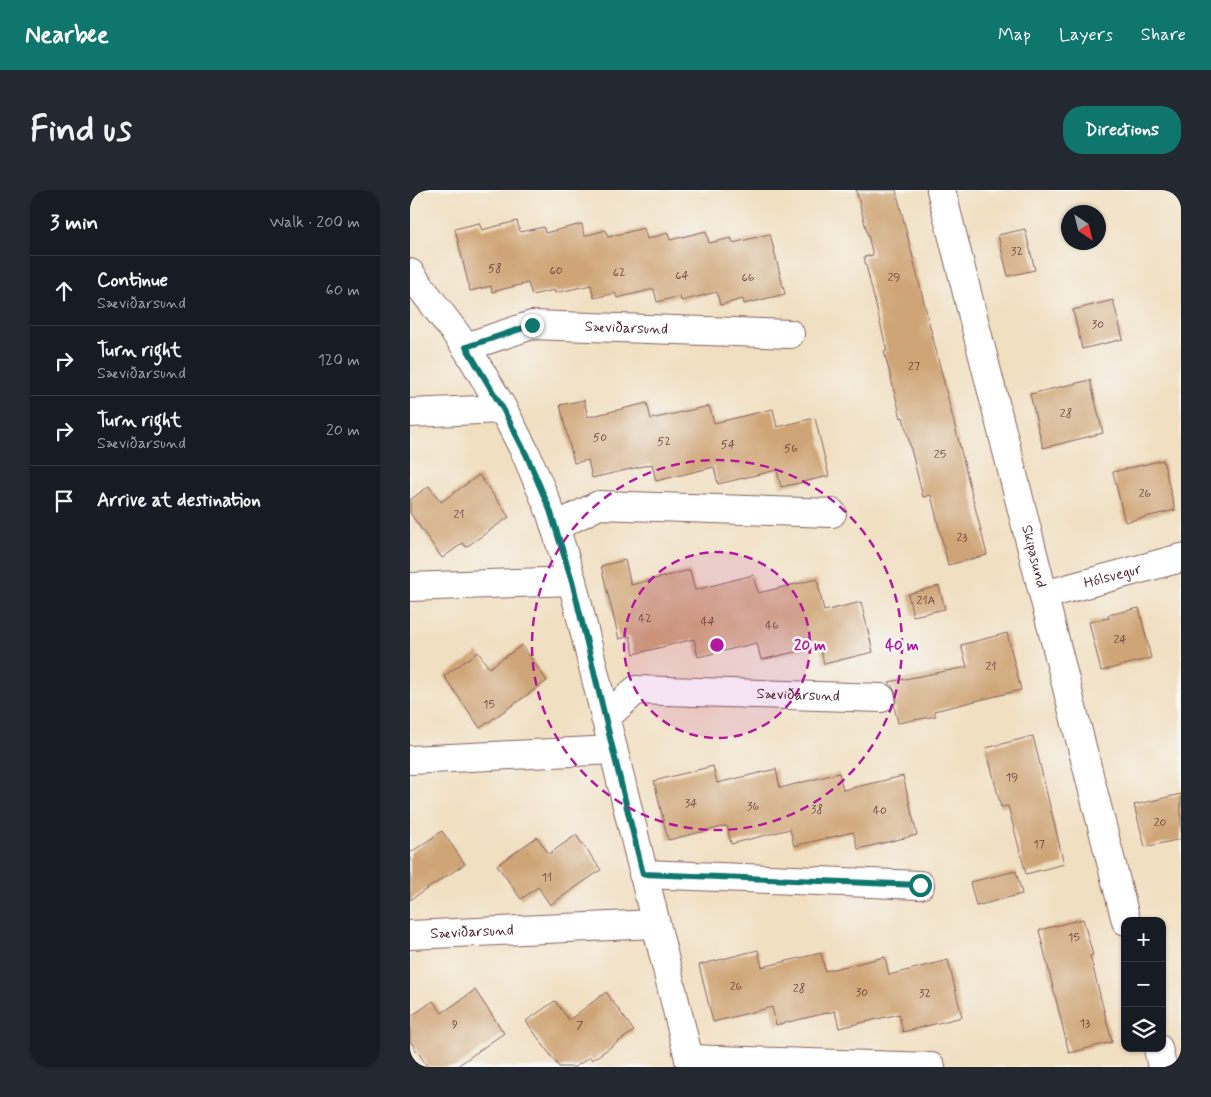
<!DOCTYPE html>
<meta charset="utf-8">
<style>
:root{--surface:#171b24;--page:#242831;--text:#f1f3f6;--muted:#9ea1a6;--line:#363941;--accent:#0f766e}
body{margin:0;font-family:Mynerve,sans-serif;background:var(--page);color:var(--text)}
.controls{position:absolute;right:15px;bottom:15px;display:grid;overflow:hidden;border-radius:10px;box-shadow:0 1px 4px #0004}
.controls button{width:45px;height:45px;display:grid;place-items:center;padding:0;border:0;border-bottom:1px solid var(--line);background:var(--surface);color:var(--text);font:25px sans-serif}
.compass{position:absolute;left:651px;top:15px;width:45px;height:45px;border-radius:50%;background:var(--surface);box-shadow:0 1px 4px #0004;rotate:145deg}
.stop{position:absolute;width:15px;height:15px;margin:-11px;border:4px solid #0f766e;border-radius:50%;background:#fff}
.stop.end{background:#0f766e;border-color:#fff;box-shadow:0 1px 5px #0008}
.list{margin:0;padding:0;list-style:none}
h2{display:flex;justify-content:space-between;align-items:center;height:65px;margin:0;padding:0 20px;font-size:21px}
h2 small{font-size:16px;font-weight:400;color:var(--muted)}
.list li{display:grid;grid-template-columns:32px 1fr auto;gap:15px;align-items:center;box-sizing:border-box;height:70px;padding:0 20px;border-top:1px solid var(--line)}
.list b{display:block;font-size:19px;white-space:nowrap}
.list p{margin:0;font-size:16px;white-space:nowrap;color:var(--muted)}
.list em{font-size:16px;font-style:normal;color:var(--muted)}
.icon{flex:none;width:28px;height:28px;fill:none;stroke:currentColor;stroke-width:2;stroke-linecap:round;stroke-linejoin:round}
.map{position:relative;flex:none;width:771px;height:877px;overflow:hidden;border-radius:20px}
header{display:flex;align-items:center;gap:30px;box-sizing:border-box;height:70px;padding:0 25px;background:var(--accent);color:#fff}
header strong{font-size:24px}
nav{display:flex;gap:28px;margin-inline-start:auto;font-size:18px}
.intro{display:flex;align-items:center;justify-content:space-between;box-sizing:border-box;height:120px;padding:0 30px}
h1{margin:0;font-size:35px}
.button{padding:12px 22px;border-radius:20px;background:var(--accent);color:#fff;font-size:18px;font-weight:700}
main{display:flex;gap:30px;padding:0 30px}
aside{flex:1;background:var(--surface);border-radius:20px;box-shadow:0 1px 4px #0004}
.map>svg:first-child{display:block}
.building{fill:#cfa476}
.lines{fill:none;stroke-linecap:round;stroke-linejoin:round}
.minor-casing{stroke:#846260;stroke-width:30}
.minor{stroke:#fff;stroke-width:28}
.route{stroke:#0f766e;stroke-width:6}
.ring{fill:none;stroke:#b5179e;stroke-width:2.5;stroke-dasharray:9 6}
.labels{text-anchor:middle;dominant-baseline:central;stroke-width:5;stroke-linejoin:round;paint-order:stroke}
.number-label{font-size:12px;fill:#6b403e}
.street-label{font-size:15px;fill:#4a1f2b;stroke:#f6f6f2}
.centre{fill:#b5179e;stroke:#f6f6f2;stroke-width:2.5}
.ring-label{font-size:15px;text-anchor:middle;font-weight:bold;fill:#b5179e;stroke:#f6f6f2;stroke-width:5;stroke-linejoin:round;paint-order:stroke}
</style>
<header>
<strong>Nearbee</strong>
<nav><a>Map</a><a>Layers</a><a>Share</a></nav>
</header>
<div class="intro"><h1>Find us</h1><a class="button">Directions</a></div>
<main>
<aside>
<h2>3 min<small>Walk · 200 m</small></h2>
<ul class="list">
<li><svg class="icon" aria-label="ahead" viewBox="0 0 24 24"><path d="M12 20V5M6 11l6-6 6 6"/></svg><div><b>Continue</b><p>Sæviðarsund</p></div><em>60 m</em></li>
<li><svg class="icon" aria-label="right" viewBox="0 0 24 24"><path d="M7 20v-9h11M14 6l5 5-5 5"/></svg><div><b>Turn right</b><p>Sæviðarsund</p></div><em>120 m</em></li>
<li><svg class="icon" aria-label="right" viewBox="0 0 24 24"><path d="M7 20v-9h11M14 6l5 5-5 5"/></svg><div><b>Turn right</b><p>Sæviðarsund</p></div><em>20 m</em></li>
<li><svg class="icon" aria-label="arrive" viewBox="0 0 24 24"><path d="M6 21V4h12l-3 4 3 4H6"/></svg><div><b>Arrive at destination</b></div></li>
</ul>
</aside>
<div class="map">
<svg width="771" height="877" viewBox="0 0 771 877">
<rect width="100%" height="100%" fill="#f6f6f2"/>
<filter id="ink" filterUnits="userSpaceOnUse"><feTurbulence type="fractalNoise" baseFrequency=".02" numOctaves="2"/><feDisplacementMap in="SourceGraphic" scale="10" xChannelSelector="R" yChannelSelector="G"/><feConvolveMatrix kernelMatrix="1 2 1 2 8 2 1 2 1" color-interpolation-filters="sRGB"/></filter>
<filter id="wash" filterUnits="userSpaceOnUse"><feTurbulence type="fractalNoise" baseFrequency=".0096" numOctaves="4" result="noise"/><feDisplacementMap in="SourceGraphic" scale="20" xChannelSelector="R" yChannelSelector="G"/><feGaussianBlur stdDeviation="1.12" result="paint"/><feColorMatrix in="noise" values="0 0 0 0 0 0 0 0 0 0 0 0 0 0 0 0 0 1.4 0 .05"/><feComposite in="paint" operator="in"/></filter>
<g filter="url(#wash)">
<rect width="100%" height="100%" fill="#f1dfc1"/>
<g id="blocks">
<!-- building -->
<g class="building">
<path d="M446,0H486L577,365L538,375L521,305L513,307L493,227L491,228L474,161H477L454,67L463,65Z"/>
<path d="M107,31L110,42L134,37L135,43L172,34L174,46L196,40L198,47L234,38L237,49L258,43L260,50L296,41L299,53L321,48L323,53L360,44L375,104L334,114L333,109L310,115L307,102L271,111L270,106L247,112L244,99L207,108L205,103L184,108L181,95L145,103L144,100L122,105L118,93L82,102L81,96L60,101L45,39L69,33L72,40Z"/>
<path d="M615,39L625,80L598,86L588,45Z"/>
<path d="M703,110L713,149L672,159L663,120Z"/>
<path d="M680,190L693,243L633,258L620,204Z"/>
<path d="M174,210L178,227L237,213L241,229L299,216L304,233L363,219L367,237L405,228L419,286L371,297L367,280L308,294L304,277L246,291L242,274L182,288L178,270L164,273L150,215Z"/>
<path d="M753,270L765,320L715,332L703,282Z"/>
<path d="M69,285L99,327L56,357L53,353L32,368L0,323V310L19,296L31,312Z"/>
<path d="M215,370L221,395L280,380L285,400L343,385L348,403L407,389L414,421L451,412L463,462L414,474L410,456L351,470L347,453L288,467L284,449L224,464L220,446L209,449L191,376Z"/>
<path d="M529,396L535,419L503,426L498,404Z"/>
<path d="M729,418L741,468L691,481L679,432L699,428L698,425Z"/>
<path d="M597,443L611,500L524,521L526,526L488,533L484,516L487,508L485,501L479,492L557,477L551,455Z"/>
<path d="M112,455L137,491L70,538L34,486L68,462L79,478Z"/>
<path d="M623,546L654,674L616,684L598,616L591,617L576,558Z"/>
<path d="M303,576L307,593L366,579L370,598L429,583L433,600L493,586L507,645L448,659L443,642L384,656L380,639L321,654L317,636L258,650L244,591Z"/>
<path d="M771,604V649L735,657L724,615Z"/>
<path d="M32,641L55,674L0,710V663Z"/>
<path d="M166,645L191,680L140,715L128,697L111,709L87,675L127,647L139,664Z"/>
<path d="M606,681L612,704L566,716L560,692Z"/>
<path d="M673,729L683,765L680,766L702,852L659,863L629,740Z"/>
<path d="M348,760L352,777L411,763L415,781L475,767L479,785L538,770L552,827L493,842L489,824L429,838L425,821L366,835L362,817L303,832L289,775Z"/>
<path d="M65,800L94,843L46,877H18L0,851V827L23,811L32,823Z"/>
<path d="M196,802L224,841L182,870L180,867L165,877H149L116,831L145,811L159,830Z"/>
</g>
</g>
</g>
<g filter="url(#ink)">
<use href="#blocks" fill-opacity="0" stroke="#846260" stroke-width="1"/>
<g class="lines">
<defs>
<g id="minor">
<path id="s1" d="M531,0L716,731"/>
<path d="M0,83L56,157L93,219L116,264L140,321L162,391L281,877"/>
<path id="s2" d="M56,157L122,135L380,144"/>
<path d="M0,223L93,219"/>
<path d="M145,337L189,315L422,323"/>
<path d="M0,397L162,391"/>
<path id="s3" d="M634,405L771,368"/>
<path id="s4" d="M195,528L226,500L471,508"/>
<path d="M0,570L203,560"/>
<path d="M233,684L510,695"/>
<path id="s5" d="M0,745L245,734"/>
<path d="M748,858L752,877"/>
<path d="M279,869L521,877"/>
</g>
</defs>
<!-- minor casing -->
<use href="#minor" class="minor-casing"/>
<!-- minor -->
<use href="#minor" class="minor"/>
</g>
</g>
<g class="lines" filter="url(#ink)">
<!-- route -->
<path class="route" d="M122,135L56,157L93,219L116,264L140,320L162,391L233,684L510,695"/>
</g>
<!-- distance rings -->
<circle cx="307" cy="455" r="93" fill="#b5179e" fill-opacity=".12"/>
<g class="ring">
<circle cx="307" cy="455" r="93"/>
<circle cx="307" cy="455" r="185"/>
</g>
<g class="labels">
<!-- number labels -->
<g class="number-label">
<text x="607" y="62">32</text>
<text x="85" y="79">58</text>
<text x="146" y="81">60</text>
<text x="209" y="83">62</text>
<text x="272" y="86">64</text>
<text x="338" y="88">66</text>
<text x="484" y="88">29</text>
<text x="688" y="135">30</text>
<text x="504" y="177">27</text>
<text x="656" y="224">28</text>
<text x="190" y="248">50</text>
<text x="254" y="252">52</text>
<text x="318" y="255">54</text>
<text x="381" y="259">56</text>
<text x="530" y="265">25</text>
<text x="735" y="304">26</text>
<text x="49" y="325">21</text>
<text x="552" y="348">23</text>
<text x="516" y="411">21A</text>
<text x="235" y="429">42</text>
<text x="298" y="432">44</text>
<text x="362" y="436">46</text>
<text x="710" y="450">24</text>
<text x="581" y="477">21</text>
<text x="79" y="515">15</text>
<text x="602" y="588">19</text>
<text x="281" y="614">34</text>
<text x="343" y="617">36</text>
<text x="407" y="620">38</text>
<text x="470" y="621">40</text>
<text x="750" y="633">20</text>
<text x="629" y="655">17</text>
<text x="137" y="688">11</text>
<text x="664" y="748">15</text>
<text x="326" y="797">26</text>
<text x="389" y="799">28</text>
<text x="452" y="803">30</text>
<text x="515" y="804">32</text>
<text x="675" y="834">13</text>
<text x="45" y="835">9</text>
<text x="170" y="836">7</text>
</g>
<!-- street labels -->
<g class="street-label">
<text stroke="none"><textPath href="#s2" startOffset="164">Sæviðarsund</textPath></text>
<text stroke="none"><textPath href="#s1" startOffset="378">Skipasund</textPath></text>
<text stroke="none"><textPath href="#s3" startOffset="71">Hólsvegur</textPath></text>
<text stroke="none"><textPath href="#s4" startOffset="204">Sæviðarsund</textPath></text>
<text stroke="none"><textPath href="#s5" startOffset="62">Sæviðarsund</textPath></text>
</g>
</g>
<circle cx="307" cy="455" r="8" class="centre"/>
<g class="ring-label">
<text x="400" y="460">20 m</text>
<text x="492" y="460">40 m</text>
</g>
</svg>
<div class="controls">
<button>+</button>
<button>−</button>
<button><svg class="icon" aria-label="layers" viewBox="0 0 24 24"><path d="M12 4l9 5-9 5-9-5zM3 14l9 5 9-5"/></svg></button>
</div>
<svg class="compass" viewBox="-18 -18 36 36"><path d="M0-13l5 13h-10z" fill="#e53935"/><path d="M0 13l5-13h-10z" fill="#9ea1a6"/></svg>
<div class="stop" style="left:510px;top:695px"></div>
<div class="stop end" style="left:122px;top:135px"></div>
</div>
</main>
